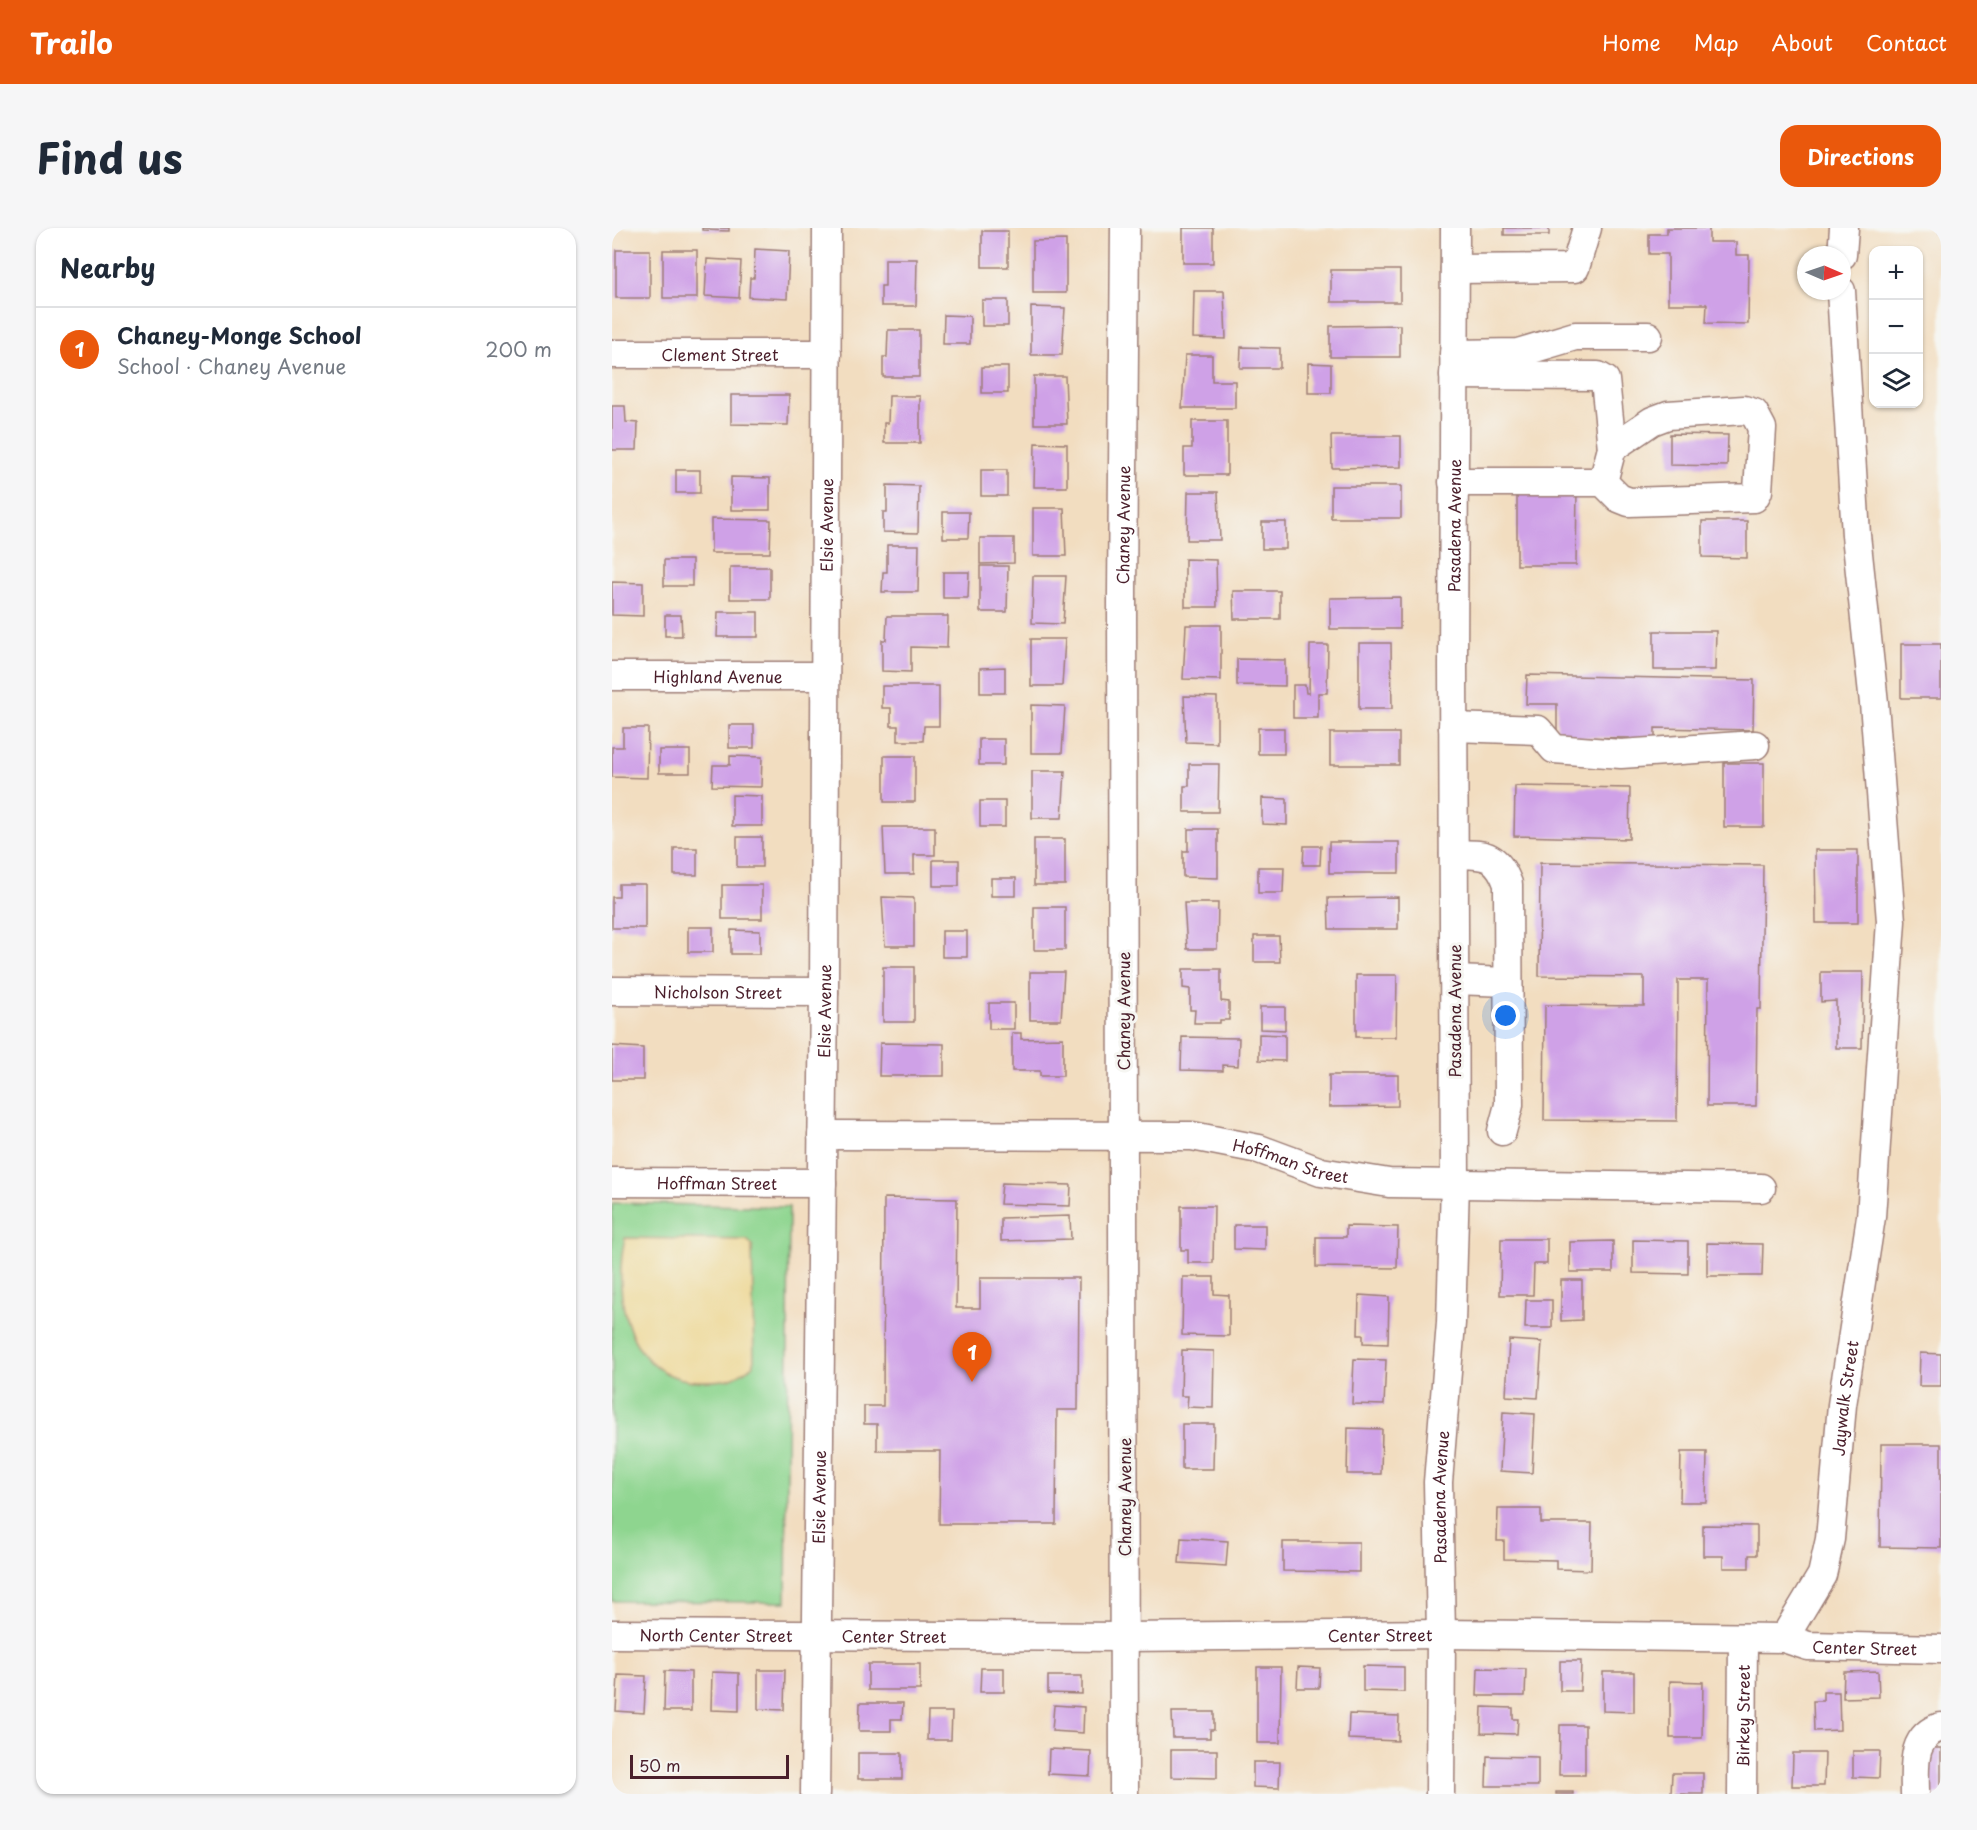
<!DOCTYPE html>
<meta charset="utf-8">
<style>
:root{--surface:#fff;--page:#f6f6f7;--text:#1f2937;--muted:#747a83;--line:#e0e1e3;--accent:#ea580c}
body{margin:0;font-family:"Playpen Sans",sans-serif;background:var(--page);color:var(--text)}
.controls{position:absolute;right:18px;top:18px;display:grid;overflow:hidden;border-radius:12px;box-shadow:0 2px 4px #0004}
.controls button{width:54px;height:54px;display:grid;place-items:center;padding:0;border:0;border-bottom:2px solid var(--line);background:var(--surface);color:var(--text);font:30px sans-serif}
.compass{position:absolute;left:1185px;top:18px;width:54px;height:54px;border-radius:50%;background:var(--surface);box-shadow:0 2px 4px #0004;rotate:92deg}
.scale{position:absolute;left:18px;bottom:15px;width:159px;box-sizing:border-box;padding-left:6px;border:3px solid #4a1f2b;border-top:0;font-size:16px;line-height:21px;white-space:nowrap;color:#4a1f2b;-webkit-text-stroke:4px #f6f6f2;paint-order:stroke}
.you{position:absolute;left:894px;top:788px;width:21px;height:21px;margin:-15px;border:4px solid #fff;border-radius:50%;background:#1a73e8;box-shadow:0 0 0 9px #1a73e833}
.badge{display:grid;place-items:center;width:39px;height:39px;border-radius:50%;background:var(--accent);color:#fff;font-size:20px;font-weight:700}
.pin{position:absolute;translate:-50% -50px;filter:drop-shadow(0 2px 3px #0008)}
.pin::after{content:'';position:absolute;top:32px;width:21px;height:18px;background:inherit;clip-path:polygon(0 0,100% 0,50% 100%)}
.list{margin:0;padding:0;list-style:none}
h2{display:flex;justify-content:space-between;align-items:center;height:78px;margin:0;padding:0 24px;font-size:26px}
h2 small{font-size:20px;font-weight:400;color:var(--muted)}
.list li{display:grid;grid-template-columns:39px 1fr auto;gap:18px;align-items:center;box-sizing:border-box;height:84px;padding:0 24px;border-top:2px solid var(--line)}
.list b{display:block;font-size:22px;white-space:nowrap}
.list p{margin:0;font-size:20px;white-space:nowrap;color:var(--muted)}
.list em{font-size:20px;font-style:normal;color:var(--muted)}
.icon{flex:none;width:33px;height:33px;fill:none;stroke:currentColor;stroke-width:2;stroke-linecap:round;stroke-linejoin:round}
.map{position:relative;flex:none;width:1329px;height:1566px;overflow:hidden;border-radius:18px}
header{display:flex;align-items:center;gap:36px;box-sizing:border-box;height:84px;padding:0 30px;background:var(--accent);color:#fff}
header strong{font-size:28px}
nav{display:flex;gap:33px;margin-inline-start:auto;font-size:21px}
.intro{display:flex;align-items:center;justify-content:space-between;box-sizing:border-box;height:144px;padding:0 36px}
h1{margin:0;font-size:42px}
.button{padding:15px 27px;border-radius:18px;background:var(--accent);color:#fff;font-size:21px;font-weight:700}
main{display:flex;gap:36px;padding:0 36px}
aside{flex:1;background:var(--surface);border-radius:18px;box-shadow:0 2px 4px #0004}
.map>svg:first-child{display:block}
.green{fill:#8ed58f;stroke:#6c7a5d;stroke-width:1.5}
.sand{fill:#eeda9e;stroke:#9c7c64;stroke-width:1.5}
.building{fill:#cfa1e7}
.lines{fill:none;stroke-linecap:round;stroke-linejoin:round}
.minor-casing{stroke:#9e7e76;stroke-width:31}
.minor{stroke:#fff;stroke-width:28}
.rail{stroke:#4a1f2b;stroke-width:4.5;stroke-dasharray:9 4.5;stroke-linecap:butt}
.labels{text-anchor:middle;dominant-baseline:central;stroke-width:6;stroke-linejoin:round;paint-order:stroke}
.street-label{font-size:16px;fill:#4a1f2b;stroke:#f6f6f2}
</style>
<header>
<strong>Trailo</strong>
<nav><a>Home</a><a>Map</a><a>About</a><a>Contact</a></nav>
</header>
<div class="intro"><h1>Find us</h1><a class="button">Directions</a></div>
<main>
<aside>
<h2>Nearby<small></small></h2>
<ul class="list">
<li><span class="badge">1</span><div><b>Chaney-Monge School</b><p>School · Chaney Avenue</p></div><em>200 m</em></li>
</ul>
</aside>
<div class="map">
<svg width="1329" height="1566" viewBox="0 0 1329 1566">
<rect width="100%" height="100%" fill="#f6f6f2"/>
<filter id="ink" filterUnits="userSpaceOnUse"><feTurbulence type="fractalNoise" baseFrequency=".0167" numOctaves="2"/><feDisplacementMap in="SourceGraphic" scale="12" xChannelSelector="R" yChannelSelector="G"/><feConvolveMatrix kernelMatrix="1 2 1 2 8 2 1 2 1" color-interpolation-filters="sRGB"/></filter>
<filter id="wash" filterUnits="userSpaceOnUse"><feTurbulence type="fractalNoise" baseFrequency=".008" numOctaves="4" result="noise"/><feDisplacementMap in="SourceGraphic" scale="24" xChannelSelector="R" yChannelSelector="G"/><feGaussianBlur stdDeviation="1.35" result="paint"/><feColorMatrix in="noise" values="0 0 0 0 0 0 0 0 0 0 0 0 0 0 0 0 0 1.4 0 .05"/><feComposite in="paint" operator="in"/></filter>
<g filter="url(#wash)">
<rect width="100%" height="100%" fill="#f2ddc0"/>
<!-- green -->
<path class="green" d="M0,975L177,979L174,1374L0,1373Z"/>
<!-- sand -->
<path class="sand" d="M13,1010L135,1012L140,1017L142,1137C135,1141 129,1146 122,1149C112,1154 97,1153 86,1153C15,1150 0,1068 13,1010Z"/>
<g id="blocks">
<!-- building -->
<g class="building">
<path d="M90,0H117V3L90,2Z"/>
<rect x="571" y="0" width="30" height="35"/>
<rect x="892" y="0" width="45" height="7"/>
<path d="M1055,0H1097V14H1124V27H1137L1136,96L1094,95L1095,76H1056V26H1037V6H1055Z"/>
<rect x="370" y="3" width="26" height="36"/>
<path d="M454,12V65H421V13Z"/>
<path d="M143,21L177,23L175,71L137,69L138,50H142Z"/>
<rect x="4" y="22" width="34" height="48"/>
<rect x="51" y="22" width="34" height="48"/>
<path d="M95,31L129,33L127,70L93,68Z"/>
<path d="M273,31H305L304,78H269V58H273Z"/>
<rect x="719" y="42" width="69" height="32"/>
<path d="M582,63H612L614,111L581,110Z"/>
<rect x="370" y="72" width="26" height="26"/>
<path d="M419,79L453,80L450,127H419Z"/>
<path d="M332,87L358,88V116H331Z"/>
<path d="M788,97V129H718V98Z"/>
<path d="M276,102H307V149H271V129H275Z"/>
<path d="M629,119L668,120V140H628Z"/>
<path d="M573,127H600V153H623V180H570Z"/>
<path d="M696,135L719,136V165H696Z"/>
<rect x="370" y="139" width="26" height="26"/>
<path d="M422,148H453L455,196H422Z"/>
<path d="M119,167H177L176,197L119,196Z"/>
<path d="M277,168H308V215H272V195H276Z"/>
<path d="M0,178H13L14,194L26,195L25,222H0Z"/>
<path d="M580,193H615V247H572V220H580Z"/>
<path d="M1058,206L1116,207L1115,238L1058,237Z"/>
<path d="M719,208H789V239L720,240Z"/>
<path d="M423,215L455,216V259H422Z"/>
<rect x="64" y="242" width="24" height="23"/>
<rect x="369" y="242" width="26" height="26"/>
<path d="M119,249L158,250V282H119Z"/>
<path d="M275,257L307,258L306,305L271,304V284H275Z"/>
<rect x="719" y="258" width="70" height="32"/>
<path d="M905,259H965L964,337H905Z"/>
<path d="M576,264H606L608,312H575Z"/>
<path d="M421,280H452L454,328H421Z"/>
<path d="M331,284H357L356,310H331Z"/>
<path d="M99,291L159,292L158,325H99Z"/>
<path d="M1090,293H1135V330L1090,329Z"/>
<rect x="650" y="294" width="24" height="27"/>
<path d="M368,310H402V335L368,336Z"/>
<path d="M275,317H307L306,364H270L271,344H275Z"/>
<path d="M573,331L604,332L605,379H573Z"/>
<rect x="52" y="332" width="28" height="26"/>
<path d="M368,338H396L395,384H368Z"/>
<rect x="118" y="339" width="40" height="32"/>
<path d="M331,344H357L356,370H331Z"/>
<path d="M421,348H454L451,396L420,395Z"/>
<path d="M0,354L31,355V388L0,387Z"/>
<path d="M621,363H668V391H622Z"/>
<path d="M788,369V401H718V370Z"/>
<path d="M106,384H146V409H105Z"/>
<path d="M53,387H69L70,408H53Z"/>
<path d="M275,388H336L335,420L299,419V444L270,443V412H274Z"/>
<path d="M574,397H609V452L571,451Z"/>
<path d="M1042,403H1104L1103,442H1042Z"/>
<path d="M419,411H453L450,458H419Z"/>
<path d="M747,415H779L780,481H747Z"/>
<rect x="1289" y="416" width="40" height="54"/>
<path d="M698,417H716L715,465H706V490H681V457H693L694,465H697Z"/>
<path d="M625,431L673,432V458L625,457Z"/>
<path d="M393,439V465H368V440Z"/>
<path d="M915,447L1142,452L1141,502L1043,500V524H1016L1017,510L945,509V476H914Z"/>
<path d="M270,458H327V498H312L311,513H286V498H279V480H270Z"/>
<path d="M572,468L605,469V515L574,514Z"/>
<path d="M419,477L453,478L450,525H419Z"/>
<rect x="117" y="497" width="25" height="23"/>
<path d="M11,500H36L35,550L0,549V519H11Z"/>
<rect x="646" y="500" width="26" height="26"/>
<rect x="718" y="505" width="69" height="32"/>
<rect x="367" y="511" width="25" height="26"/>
<rect x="47" y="522" width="31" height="23"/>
<path d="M118,528L150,529L149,559L100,558L101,537H118Z"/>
<rect x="272" y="528" width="31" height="46"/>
<rect x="1112" y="535" width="40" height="64"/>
<path d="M577,536H607L606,584H572V558H577Z"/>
<path d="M420,543H453L450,590H420Z"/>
<path d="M903,558L1018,560L1017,611L902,608Z"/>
<path d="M120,567L150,568V598H120Z"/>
<path d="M650,570L675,571V597L650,596Z"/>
<rect x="368" y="573" width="25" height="26"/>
<path d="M271,599H323V627H302V646H273Z"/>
<path d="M576,601H606V650L571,649V623H576Z"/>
<rect x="125" y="609" width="25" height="30"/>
<rect x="422" y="611" width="31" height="46"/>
<rect x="717" y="614" width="70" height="31"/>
<path d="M692,618H709L708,637H691Z"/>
<rect x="62" y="620" width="23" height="27"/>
<path d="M1203,622H1246V695H1204Z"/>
<rect x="321" y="632" width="26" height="26"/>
<path d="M928,635L1151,637L1149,781H1145L1144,878H1095L1096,752H1066L1065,893L932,892L933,777L1032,778V749L927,748Z"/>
<path d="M646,639H672L671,665H646Z"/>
<rect x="379" y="650" width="25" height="18"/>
<path d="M7,656H33V700H0V669H7Z"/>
<rect x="110" y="657" width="40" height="34"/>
<path d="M270,669L302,670V718H273Z"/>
<path d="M786,669V701H717L716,670Z"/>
<path d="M572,675H606L605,721H575Z"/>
<rect x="422" y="679" width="31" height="43"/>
<rect x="76" y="699" width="25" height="25"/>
<path d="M119,702L148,703V726H119Z"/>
<rect x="330" y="703" width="25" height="26"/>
<path d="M642,708H667L668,734H642Z"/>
<rect x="271" y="739" width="31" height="55"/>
<path d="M571,741H609V773L617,774V792H608V795H582L583,782H578V761L571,760Z"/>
<path d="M418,744H452L449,792H418Z"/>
<path d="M1209,744H1251L1250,820H1224V773L1209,774Z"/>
<path d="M744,747H785L784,809H744Z"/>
<rect x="377" y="775" width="25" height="26"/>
<path d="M648,779H673V802L648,801Z"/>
<path d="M400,805H409V811L451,810V848H428V843H400Z"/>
<path d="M647,806L673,807V833L647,832Z"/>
<path d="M570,809L627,810L626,838L611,837V843L569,842Z"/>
<path d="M268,815L332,816V848H267Z"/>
<path d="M0,818L31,820V852H0Z"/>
<path d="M717,847H786V878L717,879Z"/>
<path d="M390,955L459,957L458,978L388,976Z"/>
<path d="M272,970L345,971L344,1080H368V1050H467L466,1182H445L444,1296H327L328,1223H265V1196H252V1178H271Z"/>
<path d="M569,978H602L601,1035H576V1022H569Z"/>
<path d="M458,988L459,1011L389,1013V990Z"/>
<path d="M622,997H653V1022L622,1021Z"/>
<path d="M734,998L786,999L785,1040L704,1039V1009H734Z"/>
<path d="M889,1011H935V1036H922L921,1067H888Z"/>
<path d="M1021,1012L1076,1013V1046L1021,1045Z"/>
<path d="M1001,1013V1044H958V1014Z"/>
<path d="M1095,1015L1151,1016L1150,1048H1095Z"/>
<path d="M571,1049H602V1066L617,1067V1108L570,1107Z"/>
<path d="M949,1052H970V1092L949,1093Z"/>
<path d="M747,1067L777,1069L776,1116L751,1115V1107H746Z"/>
<path d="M914,1072H940V1100H913Z"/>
<path d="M897,1112L930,1114L926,1170L894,1168Z"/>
<path d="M570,1122L602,1123L601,1180L575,1179L576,1168H569Z"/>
<path d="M1308,1125L1329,1126V1158H1307Z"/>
<path d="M742,1131L774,1132L772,1177L740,1176Z"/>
<path d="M891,1184L923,1186L920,1245L888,1243Z"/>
<path d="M570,1196H602L601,1241H570Z"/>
<path d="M736,1200L770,1201L769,1246H735Z"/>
<path d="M1269,1216H1329V1320L1268,1319Z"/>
<path d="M1069,1224H1095L1094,1274H1068Z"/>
<path d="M886,1281H929V1295H980L979,1342L944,1341V1332L892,1331V1313H885Z"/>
<path d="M1091,1297L1145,1298V1327H1137V1340H1111V1328H1091Z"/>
<path d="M569,1310L616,1313L614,1338L567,1335Z"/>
<path d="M671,1314H747V1344L671,1343Z"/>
<path d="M948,1433H969L968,1463H948Z"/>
<rect x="256" y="1436" width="52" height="26"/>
<path d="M751,1438L792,1439V1464L751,1463Z"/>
<path d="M645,1439H669L668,1515H645Z"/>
<path d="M686,1439L708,1440L707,1460H685Z"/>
<path d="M369,1440H392V1464H368Z"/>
<path d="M866,1440L914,1441L913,1468H865Z"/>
<path d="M146,1442H173L172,1482L146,1481Z"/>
<path d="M53,1443L79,1444V1483H52Z"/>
<path d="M1266,1443L1267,1469L1231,1470L1232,1444Z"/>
<path d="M100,1444L127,1445V1483L99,1482Z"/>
<path d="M991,1444H1022V1484L991,1483Z"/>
<path d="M6,1447L34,1448L32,1485L4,1483Z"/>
<path d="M436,1448H470V1466L436,1465Z"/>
<path d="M1058,1453L1091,1454L1090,1510H1058Z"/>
<path d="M1211,1464H1227L1228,1502L1202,1503L1201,1473H1211Z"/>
<path d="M248,1475H291L290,1491H279V1503H247Z"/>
<path d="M442,1477L472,1479L471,1505L440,1503Z"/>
<path d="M870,1479L901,1480V1491H906L905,1506L869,1505Z"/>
<path d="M316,1484H340L339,1512H315Z"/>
<path d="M560,1484H602V1502H598V1510H561Z"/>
<path d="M737,1486L787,1488L786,1513L736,1511Z"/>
<path d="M948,1497H973V1547H947Z"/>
<rect x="1315" y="1520" width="14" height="46"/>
<path d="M437,1521L479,1523L478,1548L436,1546Z"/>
<path d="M559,1522H605V1550L559,1549Z"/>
<path d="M1241,1523H1268L1267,1550L1241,1549Z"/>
<rect x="246" y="1525" width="44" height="26"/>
<path d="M1181,1525H1213L1212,1558H1180Z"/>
<path d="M875,1528L926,1529V1558H874Z"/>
<path d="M641,1534H668L667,1560L641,1559Z"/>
<path d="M1060,1545H1091V1566H1059Z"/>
<rect x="944" y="1564" width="17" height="2"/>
</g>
</g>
</g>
<g filter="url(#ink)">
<use href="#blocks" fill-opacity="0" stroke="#9e7e76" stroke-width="1.5"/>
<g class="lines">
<defs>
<g id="minor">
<path d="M1230,27L1232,0"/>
<path d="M843,41L963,40L975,0"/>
<path id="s1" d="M0,126H215"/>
<path d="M842,126L906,125L963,108H1036"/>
<path d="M842,147L986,148L993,152L1000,220"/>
<path d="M841,254H991L1000,220L1040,193L1056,187L1132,182L1142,185L1150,200L1146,263L1142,270L1017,274L1007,270L991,254"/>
<path id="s2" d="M0,448H213"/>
<path d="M841,499L926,502L942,521L1009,526L1143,517"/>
<path d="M842,626C872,627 884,624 896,656L897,877L890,903"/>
<path d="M842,752L896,754"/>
<path id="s3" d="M0,763L212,764"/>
<path id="s4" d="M210,907L580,908L647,921L709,944L777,955L1149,960"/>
<path id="s5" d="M0,954L210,955"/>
<path id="s6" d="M0,1406L512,1409L829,1406L1172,1410L1196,1418L1329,1421"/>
<path id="s7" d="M1172,1410L1210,1347L1218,1311L1230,1177L1259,989L1279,693L1262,475L1244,307L1229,63"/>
<path id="s8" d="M203,1566L212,764L215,0"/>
<path id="s9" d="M512,1566L510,364L513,0"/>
<path id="s10" d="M828,1566L829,1406L826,1254L839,1095L843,955L841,437L843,0"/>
<path id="s11" d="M1130,1566L1131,1410"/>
<path d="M1303,1566C1303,1540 1298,1508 1329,1499"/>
</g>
</defs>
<!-- minor casing -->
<use href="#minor" class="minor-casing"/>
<!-- minor -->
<use href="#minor" class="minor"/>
<!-- rail -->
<path class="rail" d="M1328,0L1329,5"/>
</g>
</g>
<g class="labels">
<!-- street labels -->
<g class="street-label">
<text stroke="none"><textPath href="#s1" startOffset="108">Clement Street</textPath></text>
<text stroke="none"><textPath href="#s8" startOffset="1269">Elsie Avenue</textPath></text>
<text stroke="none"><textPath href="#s9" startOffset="1269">Chaney Avenue</textPath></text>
<text stroke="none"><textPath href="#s10" startOffset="1269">Pasadena Avenue</textPath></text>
<text stroke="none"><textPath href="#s2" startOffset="106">Highland Avenue</textPath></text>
<text stroke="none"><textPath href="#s3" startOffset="106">Nicholson Street</textPath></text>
<text stroke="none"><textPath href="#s8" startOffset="783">Elsie Avenue</textPath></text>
<text transform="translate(511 783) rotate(-90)">Chaney Avenue</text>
<text transform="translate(842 783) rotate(-90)">Pasadena Avenue</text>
<text stroke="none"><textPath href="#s4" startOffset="472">Hoffman Street</textPath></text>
<text stroke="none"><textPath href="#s5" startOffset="105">Hoffman Street</textPath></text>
<text stroke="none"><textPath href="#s7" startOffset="252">Jaywalk Street</textPath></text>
<text stroke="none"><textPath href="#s8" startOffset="297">Elsie Avenue</textPath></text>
<text transform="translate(512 1269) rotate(-90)">Chaney Avenue</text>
<text stroke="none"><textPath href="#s10" startOffset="297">Pasadena Avenue</textPath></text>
<text stroke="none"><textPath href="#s6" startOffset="104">North Center Street</textPath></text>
<text stroke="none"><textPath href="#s6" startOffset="768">Center Street</textPath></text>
<text stroke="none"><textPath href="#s6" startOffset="282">Center Street</textPath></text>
<text stroke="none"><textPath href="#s6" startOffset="1254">Center Street</textPath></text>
<text stroke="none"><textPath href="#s11" startOffset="78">Birkey Street</textPath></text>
</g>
</g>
</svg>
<div class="controls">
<button>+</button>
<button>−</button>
<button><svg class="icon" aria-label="layers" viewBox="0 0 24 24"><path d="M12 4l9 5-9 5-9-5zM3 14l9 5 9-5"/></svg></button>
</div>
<svg class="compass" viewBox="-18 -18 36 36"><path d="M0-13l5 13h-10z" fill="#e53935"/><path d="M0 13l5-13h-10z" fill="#747a83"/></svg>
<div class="scale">50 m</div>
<div class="you"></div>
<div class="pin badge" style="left:360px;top:1154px">1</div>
</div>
</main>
